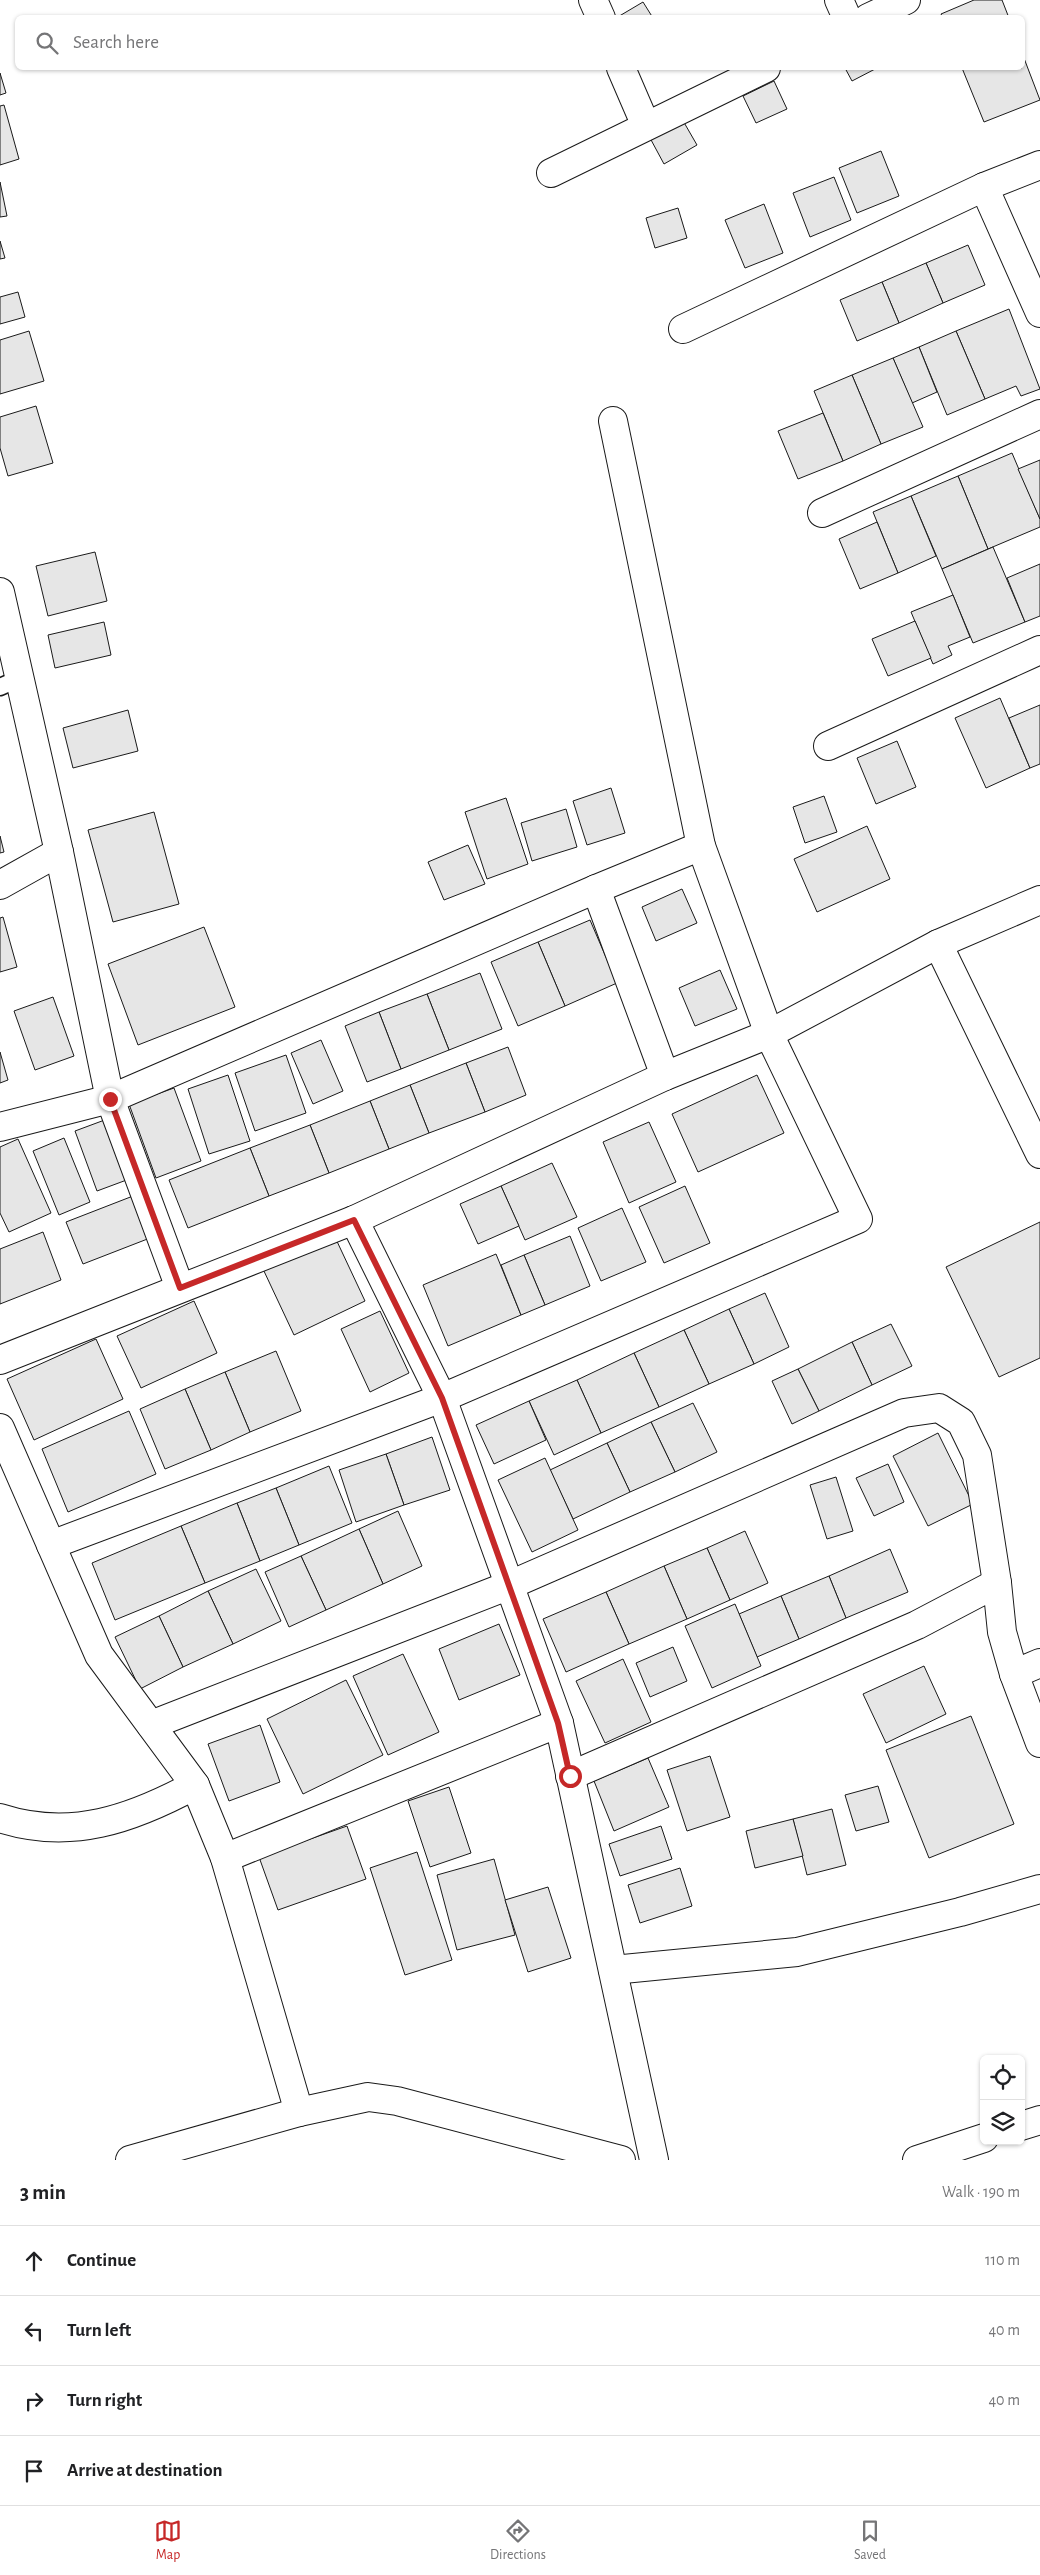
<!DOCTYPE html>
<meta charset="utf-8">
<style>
:root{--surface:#fff;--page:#f6f6f6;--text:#202124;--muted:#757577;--line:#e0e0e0;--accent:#c62828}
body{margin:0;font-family:"Alegreya Sans",sans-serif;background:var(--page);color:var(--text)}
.controls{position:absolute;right:15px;bottom:15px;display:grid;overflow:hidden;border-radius:8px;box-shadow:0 1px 4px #0004}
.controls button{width:45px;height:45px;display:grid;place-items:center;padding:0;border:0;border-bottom:1px solid var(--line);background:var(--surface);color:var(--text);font:25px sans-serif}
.stop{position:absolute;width:15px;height:15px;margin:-11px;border:4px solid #c62828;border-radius:50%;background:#fff}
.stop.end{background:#c62828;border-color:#fff;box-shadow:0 1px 5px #0008}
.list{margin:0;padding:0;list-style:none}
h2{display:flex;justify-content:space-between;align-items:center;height:65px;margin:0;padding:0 20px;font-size:21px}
h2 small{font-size:16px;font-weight:400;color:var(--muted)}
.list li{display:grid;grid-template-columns:32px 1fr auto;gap:15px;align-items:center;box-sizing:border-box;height:70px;padding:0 20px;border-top:1px solid var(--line)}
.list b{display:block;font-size:19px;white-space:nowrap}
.list em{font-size:16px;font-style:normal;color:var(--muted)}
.icon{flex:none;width:28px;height:28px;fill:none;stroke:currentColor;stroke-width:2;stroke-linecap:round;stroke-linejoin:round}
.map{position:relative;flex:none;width:1040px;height:2160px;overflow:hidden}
.search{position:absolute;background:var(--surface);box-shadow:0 1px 4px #0004;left:15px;right:15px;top:15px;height:55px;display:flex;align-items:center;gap:12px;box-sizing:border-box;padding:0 18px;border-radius:8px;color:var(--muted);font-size:19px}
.sheet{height:345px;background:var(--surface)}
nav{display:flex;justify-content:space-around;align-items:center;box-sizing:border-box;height:70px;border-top:1px solid var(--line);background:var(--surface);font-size:14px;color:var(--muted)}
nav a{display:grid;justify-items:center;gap:2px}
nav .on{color:var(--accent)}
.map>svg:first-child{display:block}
.building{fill:#e6e6e6;stroke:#1a1a1a}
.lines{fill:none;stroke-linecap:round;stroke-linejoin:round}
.lane-casing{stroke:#1a1a1a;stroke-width:19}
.street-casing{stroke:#1a1a1a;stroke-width:30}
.primary-casing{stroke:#1a1a1a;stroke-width:30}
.lane{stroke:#fff;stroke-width:16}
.street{stroke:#fff;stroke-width:28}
.primary{stroke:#fff;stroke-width:28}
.route{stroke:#c62828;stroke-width:6}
</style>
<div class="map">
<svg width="1040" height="2160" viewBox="0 0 1040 2160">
<rect width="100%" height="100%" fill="#fff"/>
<!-- building -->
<g class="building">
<path d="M974,0H1002L1009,18H943L941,14Z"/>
<path d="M643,2L653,18H616Z"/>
<path d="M1022,53L1040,100L984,122L962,68H1022Z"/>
<path d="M845,68H877L852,81Z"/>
<path d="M0,73L6,93L0,95Z"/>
<path d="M774,81L787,109L756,123L743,96Z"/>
<path d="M4,105L19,159L0,165V106Z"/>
<path d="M682,119L697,145L664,164L650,138Z"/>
<path d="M881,151L899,196L857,213L839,168Z"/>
<path d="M834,177L851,220L810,237L793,193Z"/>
<path d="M0,182L7,216L0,217Z"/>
<path d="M764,204L783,253L745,268L725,220Z"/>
<path d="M678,208L687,238L655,248L646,218Z"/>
<path d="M0,241L5,258L0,259Z"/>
<path d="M968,245L985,285L943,303L926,263Z"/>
<path d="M926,263L943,303L899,323L882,282Z"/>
<path d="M882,282L899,323L857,341L840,300Z"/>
<path d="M18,292L25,317L0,324V297Z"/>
<path d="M1009,309L1040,389L1021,396L1016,386L985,399L956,331Z"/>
<path d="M29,331L44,381L0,394V340Z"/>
<path d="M956,331L985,399L947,415L919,347Z"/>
<path d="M919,347L937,392L912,403L893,358Z"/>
<path d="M893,358L923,427L881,444L852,375Z"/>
<path d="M852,375L881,444L843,461L814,391Z"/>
<path d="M36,406L53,463L8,476L0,448V417Z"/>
<path d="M823,413L843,461L798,479L778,431Z"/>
<path d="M1012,453L1040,519V527L988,549L958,476Z"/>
<path d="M1040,460V519L1018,469Z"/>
<path d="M958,476L988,549L942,569L911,496Z"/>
<path d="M911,496L936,556L898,573L873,512Z"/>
<path d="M877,522L898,573L860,589L839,539Z"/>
<path d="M993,547L1025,622L973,643L942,569Z"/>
<path d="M95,552L107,601L48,616L36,566Z"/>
<path d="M1040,564V616L1025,622L1007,578Z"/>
<path d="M953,595L970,637L948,646L952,655L933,664L911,612Z"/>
<path d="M915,621L931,658L888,676L872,639Z"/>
<path d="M104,622L111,655L55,668L48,635Z"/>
<path d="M1000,698L1030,768L986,788L955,718Z"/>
<path d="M1040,705V764L1030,768L1009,718Z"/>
<path d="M128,710L138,751L73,768L63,728Z"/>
<path d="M897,741L916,787L876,804L857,758Z"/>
<path d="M611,788L625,833L587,845L573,801Z"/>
<path d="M824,796L837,832L805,843L793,807Z"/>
<path d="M506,798L528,864L487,879L465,812Z"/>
<path d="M566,809L577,847L532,861L521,823Z"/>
<path d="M154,812L179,904L113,922L88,830Z"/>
<path d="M867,826L890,879L817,912L794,859Z"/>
<path d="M0,836L4,852L0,853Z"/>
<path d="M468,845L485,884L444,900L428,862Z"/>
<path d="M682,889L697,923L656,941L642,907Z"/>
<path d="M3,917L17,967L0,972V918Z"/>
<path d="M590,920L617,983L565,1006L538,942Z"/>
<path d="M204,927L235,1007L138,1045L108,964Z"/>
<path d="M538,942L565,1006L518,1026L491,962Z"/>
<path d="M720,970L737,1009L695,1026L679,988Z"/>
<path d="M480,973L502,1029L449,1050L427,994Z"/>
<path d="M427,994L449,1050L401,1069L379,1012Z"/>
<path d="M53,997L74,1056L35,1070L14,1011Z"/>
<path d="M379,1012L401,1069L367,1082L345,1026Z"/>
<path d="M321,1040L343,1091L313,1104L291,1053Z"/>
<path d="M508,1047L526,1095L485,1112L466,1063Z"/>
<path d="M0,1052L8,1080L0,1083Z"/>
<path d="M286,1055L306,1113L255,1131L235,1073Z"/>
<path d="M466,1063L485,1112L429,1133L410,1085Z"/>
<path d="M228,1075L250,1141L209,1154L188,1089Z"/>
<path d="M757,1075L784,1133L698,1172L672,1114Z"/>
<path d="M410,1085L429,1133L389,1149L370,1101Z"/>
<path d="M174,1088L201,1161L156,1178L129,1104Z"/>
<path d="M370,1101L389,1149L329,1173L310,1125Z"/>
<path d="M110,1118L132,1178L97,1191L75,1131Z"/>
<path d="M649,1122L676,1182L629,1203L603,1142Z"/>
<path d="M310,1125L329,1173L269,1196L250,1148Z"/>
<path d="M64,1138L90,1202L59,1215L33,1151Z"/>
<path d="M18,1139L51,1213L9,1232L0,1213V1147Z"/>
<path d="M250,1148L269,1196L188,1228L169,1180Z"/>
<path d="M552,1163L577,1217L525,1240L501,1186Z"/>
<path d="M501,1186L519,1226L478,1244L460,1204Z"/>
<path d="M685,1186L710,1243L664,1263L639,1207Z"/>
<path d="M133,1196L150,1238L83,1264L66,1222Z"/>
<path d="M622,1208L646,1262L601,1281L578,1228Z"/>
<path d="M1040,1222V1358L999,1377L946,1267Z"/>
<path d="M43,1232L61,1280L0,1304V1249Z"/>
<path d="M334,1235L365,1301L294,1335L263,1269Z"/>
<path d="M570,1236L590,1286L545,1305L524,1255Z"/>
<path d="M496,1254L521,1315L448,1346L423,1285Z"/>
<path d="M524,1255L545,1305L521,1315L501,1265Z"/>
<path d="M765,1293L789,1347L754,1364L729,1309Z"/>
<path d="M194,1301L217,1353L141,1388L117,1336Z"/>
<path d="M729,1309L754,1364L709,1384L684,1330Z"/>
<path d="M380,1311L409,1373L370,1392L341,1329Z"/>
<path d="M891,1324L912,1366L872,1385L852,1342Z"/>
<path d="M684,1330L709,1384L659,1407L634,1353Z"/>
<path d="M96,1339L123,1399L34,1440L7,1379Z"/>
<path d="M852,1342L872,1385L819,1411L798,1369Z"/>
<path d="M276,1351L301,1411L250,1432L225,1372Z"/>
<path d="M634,1353L659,1407L601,1433L577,1380Z"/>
<path d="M798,1369L819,1411L792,1424L772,1381Z"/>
<path d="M225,1372L250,1432L211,1450L185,1389Z"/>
<path d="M577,1380L601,1433L554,1455L529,1401Z"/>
<path d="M185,1389L211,1450L165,1469L140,1409Z"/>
<path d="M529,1401L546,1440L494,1464L476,1425Z"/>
<path d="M693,1403L717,1452L675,1472L651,1422Z"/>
<path d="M129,1411L156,1474L68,1512L42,1449Z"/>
<path d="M651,1422L675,1472L630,1492L607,1443Z"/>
<path d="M938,1433L973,1504L928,1526L893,1456Z"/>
<path d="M432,1437L450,1490L404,1505L386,1454Z"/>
<path d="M607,1443L630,1492L573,1519L550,1470Z"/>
<path d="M386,1454L404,1505L356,1522L339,1470Z"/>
<path d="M545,1458L578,1530L532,1552L498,1480Z"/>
<path d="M888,1464L904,1502L874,1516L856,1478Z"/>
<path d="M329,1466L352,1523L299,1545L276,1488Z"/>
<path d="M836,1477L853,1531L827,1539L810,1485Z"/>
<path d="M276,1488L299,1545L260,1561L237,1503Z"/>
<path d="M237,1503L260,1561L205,1583L181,1526Z"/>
<path d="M398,1511L422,1566L383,1584L359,1529Z"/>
<path d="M181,1526L205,1583L115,1620L92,1563Z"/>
<path d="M359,1529L383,1584L326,1610L301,1556Z"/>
<path d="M745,1531L768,1583L730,1600L707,1548Z"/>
<path d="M707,1548L730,1600L687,1619L664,1566Z"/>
<path d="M890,1549L908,1592L846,1618L829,1576Z"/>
<path d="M301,1556L326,1610L289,1627L265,1572Z"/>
<path d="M664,1566L687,1619L629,1644L606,1592Z"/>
<path d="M256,1569L281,1621L233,1644L208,1591Z"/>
<path d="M829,1576L846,1618L799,1639L781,1596Z"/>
<path d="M208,1591L233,1644L183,1667L159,1616Z"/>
<path d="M606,1592L629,1644L566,1672L543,1619Z"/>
<path d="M781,1596L799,1639L757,1657L739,1614Z"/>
<path d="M735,1604L761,1666L712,1688L685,1626Z"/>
<path d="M159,1616L183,1667L140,1689L115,1637Z"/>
<path d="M499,1624L520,1675L459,1700L439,1649Z"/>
<path d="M673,1647L687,1681L650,1697L636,1663Z"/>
<path d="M403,1654L439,1732L388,1755L353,1676Z"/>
<path d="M623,1659L651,1722L605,1743L576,1681Z"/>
<path d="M924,1666L946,1714L886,1743L863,1694Z"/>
<path d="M346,1680L383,1755L303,1794L267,1719Z"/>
<path d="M971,1716L1014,1824L929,1858L886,1750Z"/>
<path d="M260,1725L280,1782L229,1801L208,1744Z"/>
<path d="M710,1756L730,1817L687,1831L667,1770Z"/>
<path d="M648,1758L669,1807L614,1831L594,1781Z"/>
<path d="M878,1786L889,1822L856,1831L845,1795Z"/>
<path d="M449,1787L471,1853L430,1867L408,1801Z"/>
<path d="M832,1809L846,1865L807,1875L793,1819Z"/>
<path d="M793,1819L803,1856L755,1868L746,1831Z"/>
<path d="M347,1826L366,1879L278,1910L259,1857Z"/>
<path d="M661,1826L672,1859L620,1876L609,1844Z"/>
<path d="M417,1852L452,1960L405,1975L370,1868Z"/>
<path d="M494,1859L515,1935L457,1950L437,1875Z"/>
<path d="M680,1868L692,1906L640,1923L628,1885Z"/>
<path d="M548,1887L571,1958L528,1972L505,1900Z"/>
</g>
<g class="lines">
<defs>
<path id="lane" d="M0,687L18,679"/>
<g id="street">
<path d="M593,0L601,18"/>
<path d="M839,0L847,18"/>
<path d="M868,18L906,0"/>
<path d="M621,68L646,126"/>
<path d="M551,173L766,68"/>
<path d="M984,187L1040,313"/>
<path d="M683,329L984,187L1040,165"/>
<path d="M822,513L1040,414"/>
<path d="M0,592L59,852L0,885"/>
<path d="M828,746L1040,650"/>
<path d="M59,852L110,1099L180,1288"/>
<path d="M596,889L665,1076"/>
<path d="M938,944L1040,1154"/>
<path d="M0,1127L110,1099L596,889L701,846"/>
<path d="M354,1220L442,1398L559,1723L654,2160"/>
<path d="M0,1360L354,1220L665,1076L769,1034L938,944L1040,900"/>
<path d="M0,1428L99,1655L195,1785L225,1858L299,2112"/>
<path d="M51,1545L442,1398L858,1219L769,1034L701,846L613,421"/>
<path d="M1014,1674L1040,1663"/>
<path d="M151,1725L510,1585L904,1413L939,1408L961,1422L977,1455L997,1583"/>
<path d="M570,1776L917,1625L997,1583L1002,1632L1014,1674L1040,1743"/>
<path d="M0,1818C71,1841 132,1819 195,1785"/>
<path d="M225,1858L559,1723"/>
<path d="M613,1970L797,1952L960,1912L1040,1889"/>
</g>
<g id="primary">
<path d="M1021,2126L1040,2120"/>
<path d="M130,2160L299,2112L368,2097L397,2101L621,2160"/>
<path d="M917,2160L984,2138"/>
</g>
</defs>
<!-- lane casing -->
<use href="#lane" class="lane-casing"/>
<!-- street casing -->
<use href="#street" class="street-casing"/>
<!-- primary casing -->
<use href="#primary" class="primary-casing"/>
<!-- lane -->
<use href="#lane" class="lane"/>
<!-- street -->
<use href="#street" class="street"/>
<!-- primary -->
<use href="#primary" class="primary"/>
</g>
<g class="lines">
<!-- route -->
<path class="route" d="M110,1099L180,1288L354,1220L442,1398L558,1723L570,1776"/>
</g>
</svg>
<div class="controls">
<button><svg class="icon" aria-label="locate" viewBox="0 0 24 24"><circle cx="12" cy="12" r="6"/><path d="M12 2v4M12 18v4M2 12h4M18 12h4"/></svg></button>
<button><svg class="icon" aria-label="layers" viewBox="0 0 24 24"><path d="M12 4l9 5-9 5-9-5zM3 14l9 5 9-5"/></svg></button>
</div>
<div class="stop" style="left:570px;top:1776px"></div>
<div class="stop end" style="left:110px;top:1099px"></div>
<div class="search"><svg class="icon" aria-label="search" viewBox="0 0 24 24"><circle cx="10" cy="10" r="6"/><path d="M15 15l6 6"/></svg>Search here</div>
</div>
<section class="sheet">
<h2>3 min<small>Walk · 190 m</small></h2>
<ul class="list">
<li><svg class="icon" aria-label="ahead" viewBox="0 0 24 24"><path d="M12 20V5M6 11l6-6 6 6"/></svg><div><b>Continue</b></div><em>110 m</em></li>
<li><svg class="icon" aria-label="left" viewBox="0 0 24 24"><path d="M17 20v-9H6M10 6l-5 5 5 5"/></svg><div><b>Turn left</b></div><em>40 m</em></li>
<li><svg class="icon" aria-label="right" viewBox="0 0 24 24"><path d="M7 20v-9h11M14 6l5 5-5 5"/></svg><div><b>Turn right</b></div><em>40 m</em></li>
<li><svg class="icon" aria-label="arrive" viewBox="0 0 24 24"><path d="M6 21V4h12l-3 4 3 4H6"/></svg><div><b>Arrive at destination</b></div></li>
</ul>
</section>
<nav>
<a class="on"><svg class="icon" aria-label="map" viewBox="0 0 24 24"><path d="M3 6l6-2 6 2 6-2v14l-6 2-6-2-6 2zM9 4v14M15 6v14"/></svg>Map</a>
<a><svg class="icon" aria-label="directions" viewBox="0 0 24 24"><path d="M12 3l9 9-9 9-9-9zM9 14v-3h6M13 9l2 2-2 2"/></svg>Directions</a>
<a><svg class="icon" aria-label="saved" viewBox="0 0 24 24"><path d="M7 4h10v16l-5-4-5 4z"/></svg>Saved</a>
</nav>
